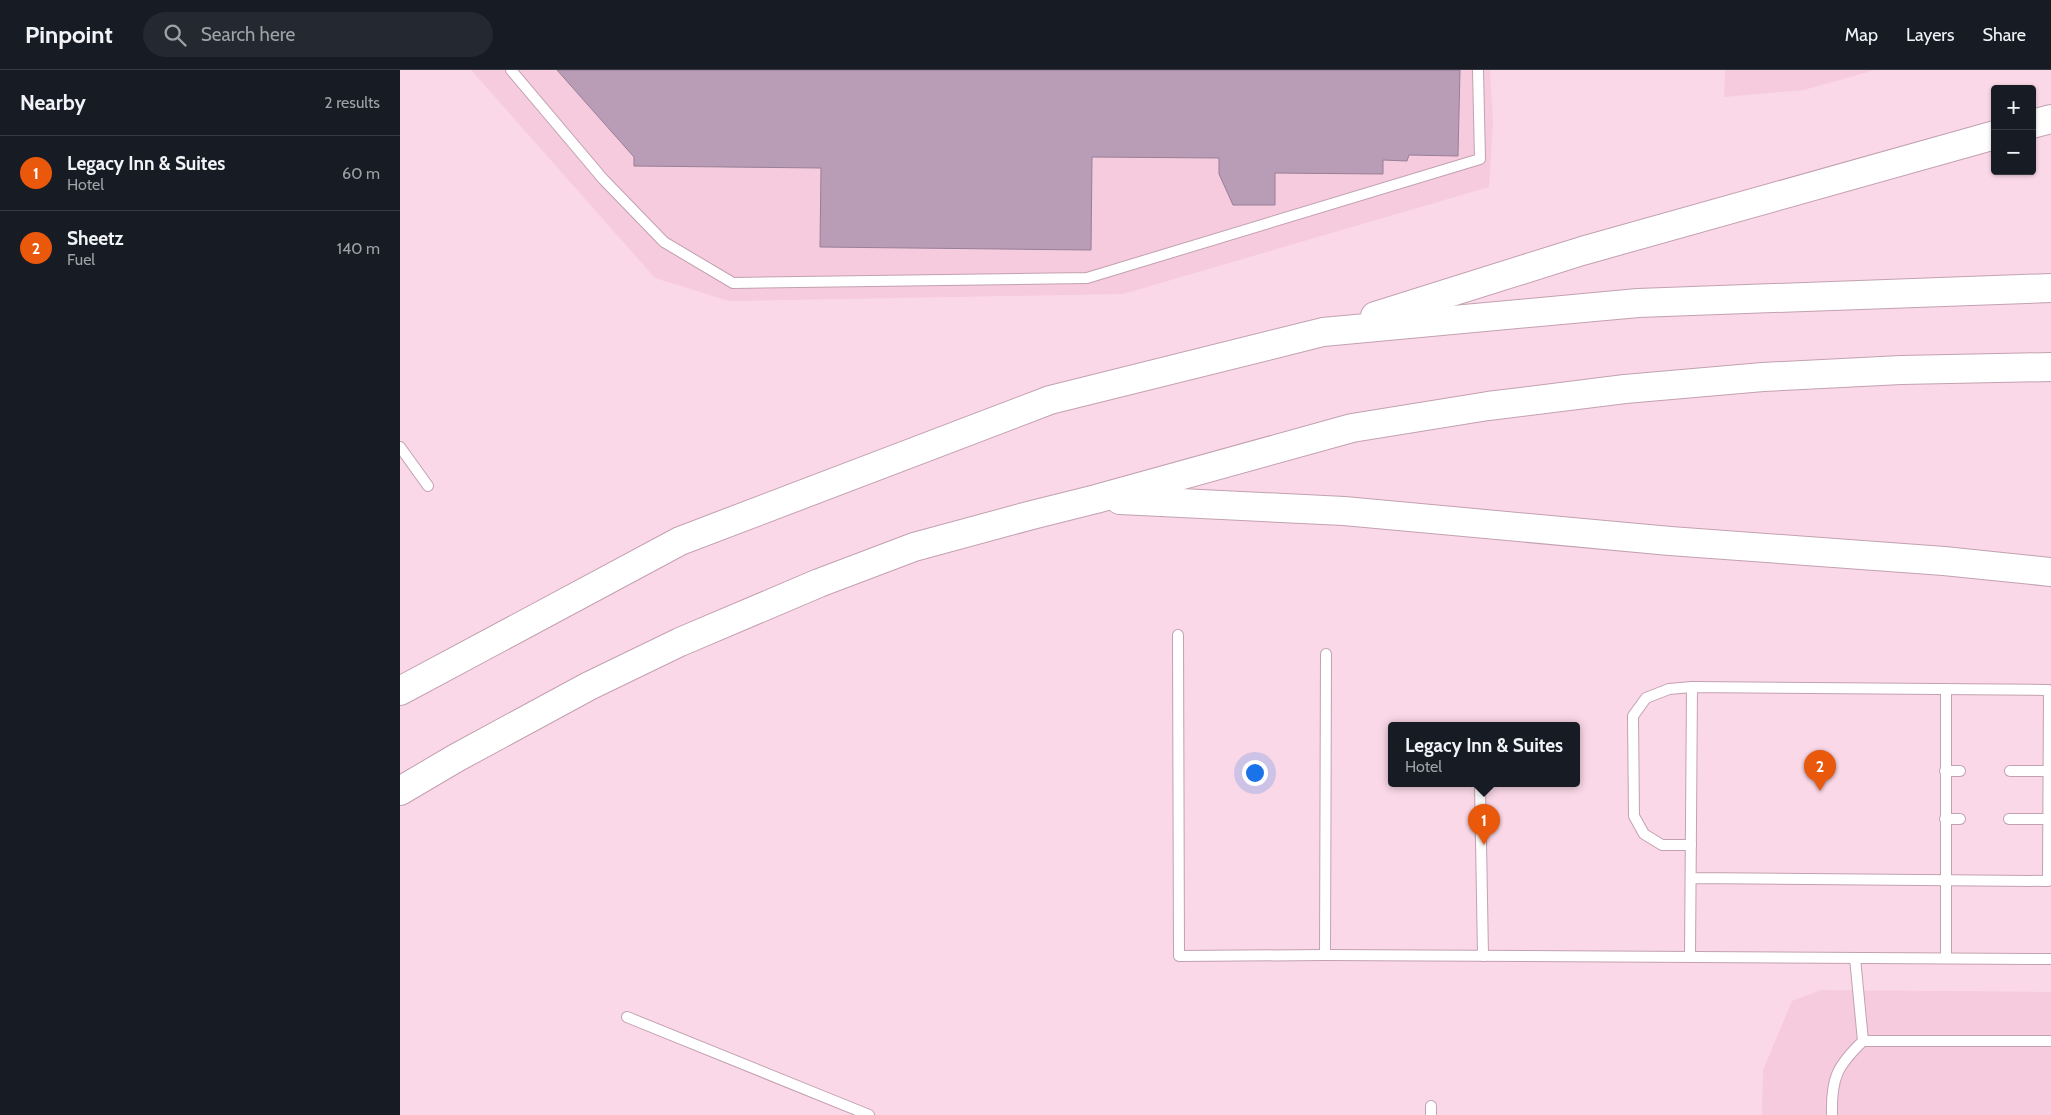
<!DOCTYPE html>
<meta charset="utf-8">
<style>
:root{--surface:#171b24;--page:#242831;--text:#f1f3f6;--muted:#9ea1a6;--line:#363941;--accent:#ea580c}
body{margin:0;font-family:Cabin,sans-serif;background:var(--page);color:var(--text)}
.controls{position:absolute;right:15px;top:15px;display:grid;overflow:hidden;border-radius:5px;box-shadow:0 1px 4px #0004}
.controls button{width:45px;height:45px;display:grid;place-items:center;padding:0;border:0;border-bottom:1px solid var(--line);background:var(--surface);color:var(--text);font:25px sans-serif}
.you{position:absolute;left:854px;top:702px;width:18px;height:18px;margin:-12px;border:4px solid #fff;border-radius:50%;background:#1a73e8;box-shadow:0 0 0 8px #1a73e833}
.badge{display:grid;place-items:center;width:32px;height:32px;border-radius:50%;background:var(--accent);color:#fff;font-size:16px;font-weight:700}
.pin{position:absolute;translate:-50% -41px;filter:drop-shadow(0 1px 2px #0008)}
.pin::after{content:'';position:absolute;top:26px;width:18px;height:15px;background:inherit;clip-path:polygon(0 0,100% 0,50% 100%)}
.popup{position:absolute;left:988px;top:652px;width:192px;height:65px;box-sizing:border-box;display:grid;place-content:center;border-radius:5px;background:var(--surface);filter:drop-shadow(0 1px 4px #0005);font-size:16px;white-space:nowrap;color:var(--muted)}
.popup b{font-size:19px;color:var(--text)}
.popup::after{content:'';position:absolute;left:50%;top:100%;margin-left:-10px;border:10px solid transparent;border-top-color:var(--surface)}
.list{margin:0;padding:0;list-style:none}
h2{display:flex;justify-content:space-between;align-items:center;height:65px;margin:0;padding:0 20px;font-size:21px}
h2 small{font-size:16px;font-weight:400;color:var(--muted)}
.list li{display:grid;grid-template-columns:32px 1fr auto;gap:15px;align-items:center;box-sizing:border-box;height:75px;padding:0 20px;border-top:1px solid var(--line)}
.list b{display:block;font-size:19px;white-space:nowrap}
.list p{margin:0;font-size:16px;white-space:nowrap;color:var(--muted)}
.list em{font-size:16px;font-style:normal;color:var(--muted)}
.icon{flex:none;width:28px;height:28px;fill:none;stroke:currentColor;stroke-width:2;stroke-linecap:round;stroke-linejoin:round}
.map{position:relative;flex:none;width:1651px;height:1045px;overflow:hidden}
header{display:flex;align-items:center;gap:30px;box-sizing:border-box;height:70px;padding:0 25px;background:var(--surface);border-bottom:1px solid var(--line)}
header strong{font-size:24px}
nav{display:flex;gap:28px;margin-inline-start:auto;font-size:18px}
.search{width:350px;height:45px;background:var(--page);display:flex;align-items:center;gap:12px;box-sizing:border-box;padding:0 18px;border-radius:28px;color:var(--muted);font-size:19px}
main{display:flex}
aside{flex:1;background:var(--surface)}
.map>svg:first-child{display:block}
.built{fill:#f6cbde}
.building{fill:#b99db7;stroke:#977f96}
.lines{fill:none;stroke-linecap:round;stroke-linejoin:round}
.lane-casing{stroke:#c2a1b0;stroke-width:12}
.highway-casing{stroke:#c2a1b0;stroke-width:30}
.lane{stroke:#fff;stroke-width:10}
.highway{stroke:#fff;stroke-width:28}
</style>
<header>
<strong>Pinpoint</strong>
<div class="search"><svg class="icon" aria-label="search" viewBox="0 0 24 24"><circle cx="10" cy="10" r="6"/><path d="M15 15l6 6"/></svg>Search here</div>
<nav><a>Map</a><a>Layers</a><a>Share</a></nav>
</header>
<main>
<aside>
<h2>Nearby<small>2 results</small></h2>
<ul class="list">
<li><span class="badge">1</span><div><b>Legacy Inn &amp; Suites</b><p>Hotel</p></div><em>60 m</em></li>
<li><span class="badge">2</span><div><b>Sheetz</b><p>Fuel</p></div><em>140 m</em></li>
</ul>
</aside>
<div class="map">
<svg width="1651" height="1045" viewBox="0 0 1651 1045">
<rect width="100%" height="100%" fill="#fbd8e7"/>
<!-- built -->
<g class="built">
<path d="M71,0H1090L1093,53L1089,117L723,224L329,231L255,208Z"/>
<path d="M1325,0H1475L1404,20L1324,27Z"/>
<path d="M1421,920L1651,922V1045H1362L1363,1000L1392,931Z"/>
</g>
<!-- building -->
<path class="building" d="M157,0H1060L1058,86L1009,85L1007,91L983,90V104L875,103V135H833L819,104V88L692,87L691,180L420,177L421,98L234,96V87Z"/>
<g class="lines">
<defs>
<g id="lane">
<path d="M111,0L203,109L264,172L333,213L687,208L1080,89L1078,0"/>
<path d="M0,377L28,416"/>
<path d="M778,565L779,886L925,885L1651,889"/>
<path d="M1545,701H1560"/>
<path d="M1610,701H1649"/>
<path d="M1080,714L1083,886"/>
<path d="M1545,749H1560"/>
<path d="M1609,749H1648"/>
<path d="M1291,775H1262L1244,764L1234,746L1233,646L1246,628L1269,619L1292,617"/>
<path d="M925,885L926,584"/>
<path d="M1290,887L1292,617L1649,620L1648,811L1291,808"/>
<path d="M1455,888L1463,971H1651"/>
<path d="M1546,888V619"/>
<path d="M227,947L469,1045"/>
<path d="M1031,1036V1045"/>
<path d="M1432,1045C1431,1008 1437,996 1463,971"/>
</g>
<g id="highway">
<path d="M1632,54L1651,49"/>
<path d="M975,246L1182,181L1595,65"/>
<path d="M720,430L944,441L1270,471L1544,491L1651,502"/>
<path d="M0,621L280,471L650,330L923,262L1238,233L1651,218"/>
<path d="M0,721L56,688L189,616L280,572L419,513L514,477L632,445L696,429L952,358L1088,336L1225,319L1363,307L1501,300L1651,297"/>
</g>
</defs>
<!-- lane casing -->
<use href="#lane" class="lane-casing"/>
<!-- highway casing -->
<use href="#highway" class="highway-casing"/>
<!-- lane -->
<use href="#lane" class="lane"/>
<!-- highway -->
<use href="#highway" class="highway"/>
</g>
</svg>
<div class="controls">
<button>+</button>
<button>−</button>
</div>
<div class="you"></div>
<div class="pin badge" style="left:1084px;top:775px">1</div>
<div class="popup"><b>Legacy Inn &amp; Suites</b>Hotel</div>
<div class="pin badge" style="left:1420px;top:721px">2</div>
</div>
</main>
